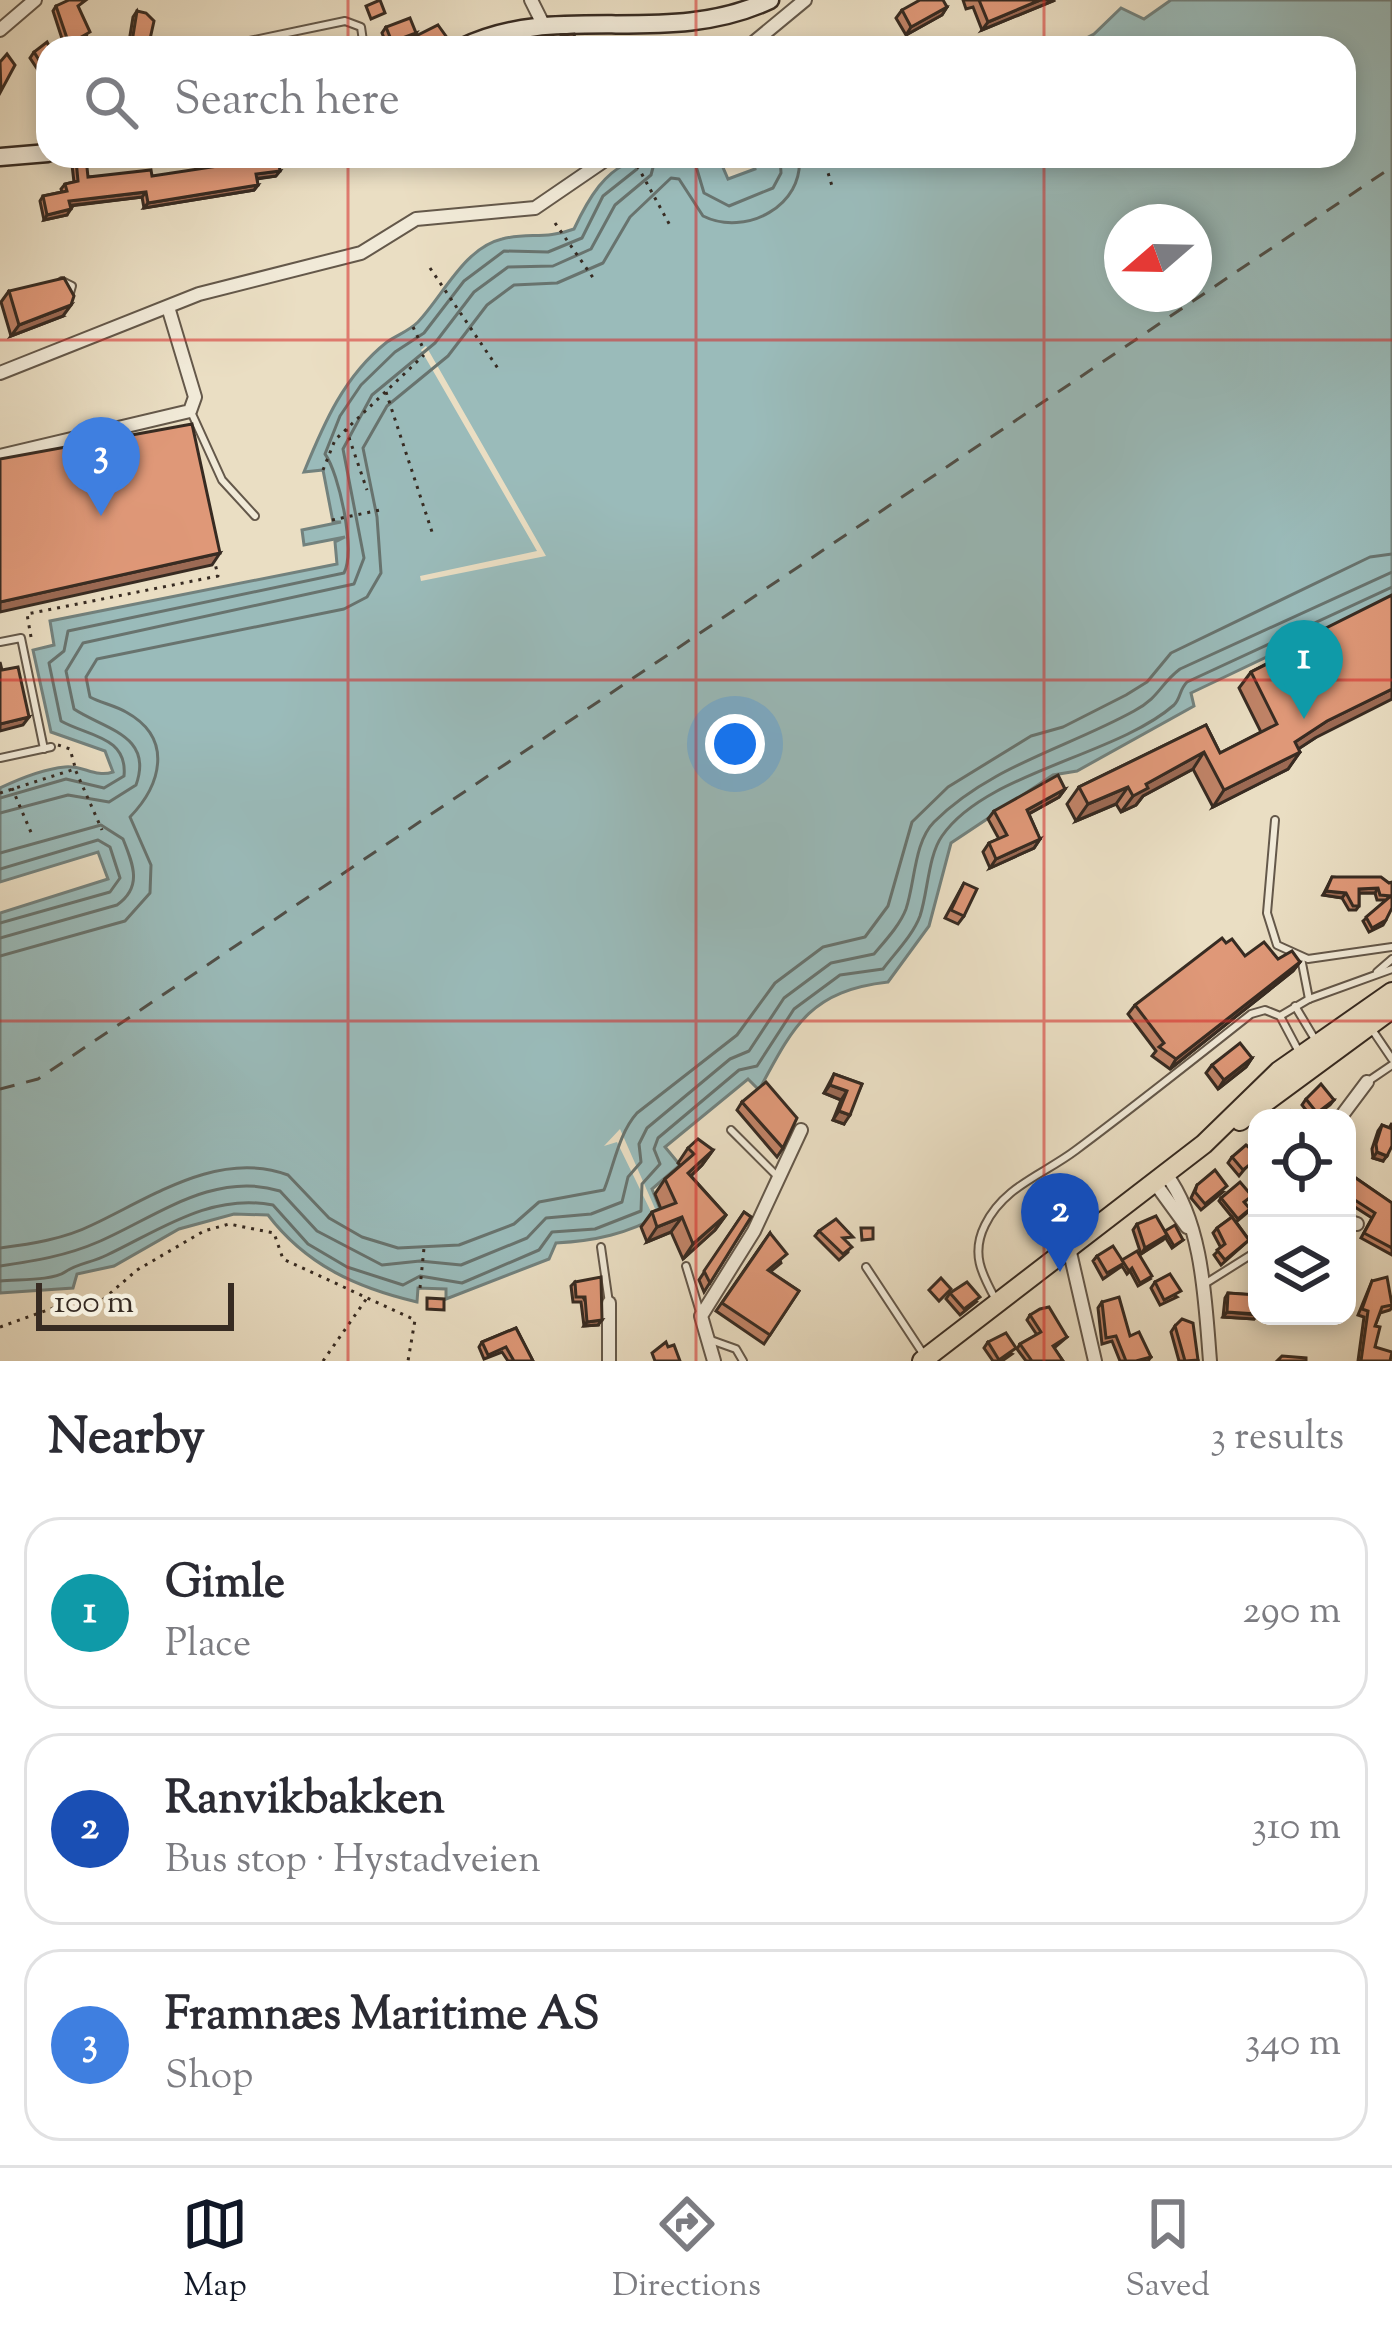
<!DOCTYPE html>
<meta charset="utf-8">
<style>
:root{--surface:#fff;--page:#f2f2f3;--text:#2b2b33;--muted:#7c7c81;--line:#e1e1e2;--accent:#111827}
body{margin:0;font-family:"Sorts Mill Goudy",serif;background:var(--page);color:var(--text)}
.controls{position:absolute;right:36px;bottom:36px;display:grid;overflow:hidden;border-radius:24px;box-shadow:0 6px 18px #0003}
.controls button{width:108px;height:108px;display:grid;place-items:center;padding:0;border:0;border-bottom:3px solid var(--line);background:var(--surface);color:var(--text);font:60px sans-serif}
.compass{position:absolute;left:1104px;top:204px;width:108px;height:108px;border-radius:50%;background:var(--surface);box-shadow:0 6px 18px #0003;rotate:250deg}
.scale{position:absolute;left:36px;bottom:30px;width:198px;box-sizing:border-box;padding-left:12px;border:6px solid #372b22;border-top:0;font-size:33px;line-height:42px;white-space:nowrap;color:#372b22;-webkit-text-stroke:9px #f1ead8;paint-order:stroke}
.you{position:absolute;left:735px;top:744px;width:42px;height:42px;margin:-30px;border:9px solid #fff;border-radius:50%;background:#1a73e8;box-shadow:0 0 0 18px #1a73e833}
.badge{display:grid;place-items:center;width:78px;height:78px;border-radius:50%;background:var(--accent);color:#fff;font-size:39px;font-weight:700}
.pin{position:absolute;translate:-50% -99px;filter:drop-shadow(0 3px 6px #0008)}
.pin::after{content:'';position:absolute;top:63px;width:42px;height:36px;background:inherit;clip-path:polygon(0 0,100% 0,50% 100%)}
.list{margin:0;padding:0;list-style:none}
h2{display:flex;justify-content:space-between;align-items:center;height:156px;margin:0;padding:0 48px;font-size:51px}
h2 small{font-size:39px;font-weight:400;color:var(--muted)}
.list li{display:grid;grid-template-columns:78px 1fr auto;gap:36px;align-items:center;box-sizing:border-box;height:192px;margin:0 24px 24px;padding:0 24px;border:3px solid var(--line);border-radius:36px}
.list b{display:block;font-size:45px;white-space:nowrap}
.list p{margin:0;font-size:39px;white-space:nowrap;color:var(--muted)}
.list em{font-size:39px;font-style:normal;color:var(--muted)}
.icon{flex:none;width:66px;height:66px;fill:none;stroke:currentColor;stroke-width:2;stroke-linecap:round;stroke-linejoin:round}
.map{position:relative;flex:none;width:1392px;height:1361px;overflow:hidden}
.search{position:absolute;background:var(--surface);box-shadow:0 6px 18px #0003;left:36px;right:36px;top:36px;height:132px;display:flex;align-items:center;gap:30px;box-sizing:border-box;padding:0 42px;border-radius:36px;color:var(--muted);font-size:45px}
.sheet{height:804px;background:var(--surface)}
nav{display:flex;justify-content:space-around;align-items:center;box-sizing:border-box;height:168px;border-top:3px solid var(--line);background:var(--surface);font-size:33px;color:var(--muted)}
nav a{display:grid;justify-items:center;gap:6px}
nav .on{color:var(--accent)}
.map>svg:first-child{display:block}
.water{fill:#9abbba;stroke:#72817d;stroke-width:3;fill-rule:evenodd}
.pier{fill:#eadec3}
.lines{fill:none;stroke-linecap:round;stroke-linejoin:round}
.shore{stroke:#68736e;stroke-width:3}
.ferry{stroke:#504f48;stroke-width:3;stroke-dasharray:15 12;stroke-linecap:butt}
.service-casing{stroke:#64584a;stroke-width:10}
.minor-casing{stroke:#64584a;stroke-width:16}
.secondary-casing{stroke:#372b22;stroke-width:21}
.primary-casing{stroke:#372b22;stroke-width:22}
.path{stroke:#372b22;stroke-width:3;stroke-dasharray:3 6;stroke-linecap:butt}
.service{stroke:#f1ead8;stroke-width:6}
.minor{stroke:#f1ead8;stroke-width:12}
.secondary{stroke:#f1ead8;stroke-width:16}
.primary{stroke:#eadec3;stroke-width:18}
.wall{fill:#c08367;stroke:#372b22;stroke-width:3}
.shaded-wall{fill:#9c6a54;stroke:#372b22;stroke-width:3}
.building{fill:#df9878;stroke:#372b22;stroke-width:3}
.grid{fill:none;stroke:#d62828;stroke-width:3;stroke-opacity:0.55}
</style>
<div class="map">
<svg width="1392" height="1361" viewBox="0 0 1392 1361">
<rect width="100%" height="100%" fill="#eadec3"/>
<filter id="stains"><feTurbulence type="fractalNoise" baseFrequency=".00167" numOctaves="4"/><feColorMatrix values="0 0 0 0 .2 0 0 0 0 .09 0 0 0 0 .02 0 0 0 .5 -.17"/></filter>
<radialGradient id="worn" r=".72"><stop offset=".6" stop-color="#630" stop-opacity="0"/><stop offset="1" stop-color="#630" stop-opacity=".3"/></radialGradient>
<!-- water -->
<path class="water" d="M1171,0H1392V597L1191,693L1194,706L1077,771L1053,775L951,843L929,926L888,982C810,991 794,1025 759,1090L748,1079L665,1147L680,1165L652,1189L662,1214C628,1234 594,1241 556,1243L549,1259L446,1299V1289L418,1288L417,1302C358,1288 307,1266 268,1215L234,1214L179,1229L114,1266L77,1274L73,1288L0,1293V913L108,879L98,852L0,882V788C21,778 43,769 65,767C83,765 95,778 113,772L105,751L51,732L33,650L54,645L50,621L337,564L335,542L345,537L304,545L302,530L341,522H333L323,470L304,472C324,423 344,376 387,342C397,335 409,331 418,322C443,296 464,248 502,239C528,232 545,240 574,229C612,148 638,156 718,156L728,179L755,169L752,156H1344V48H1067L1094,34L1121,8L1144,19ZM1122,222H1194V294H1122Z"/>
<!-- pier -->
<g class="pier">
<path d="M426,346L546,556L421,581L420,576L537,551L421,350Z"/>
<path d="M620,1129L660,1220L656,1222L617,1142L604,1146Z"/>
</g>
<g class="lines">
<!-- shore -->
<g class="shore">
<path d="M693,156L704,193L729,206L773,188L781,173L780,156"/>
<path d="M0,798L66,779L104,788L124,776C128,736 87,736 61,721L49,663L64,651L68,631L344,573C356,551 339,473 325,454L340,416L361,385L395,352L424,333L464,281L504,251L548,252L582,238L603,196L637,169L641,156"/>
<path d="M0,813L68,795L109,802L136,785C154,735 104,729 74,709L66,671L83,643L354,584L364,558L343,449L372,395L435,343L474,292L508,267L553,266L591,249L615,205L651,175L656,156"/>
<path d="M0,853L101,825L123,839C133,864 143,887 117,905L0,938"/>
<path d="M0,869L98,840L110,847L120,878L110,892L0,923"/>
<path d="M0,956L125,921L150,893L151,865L130,817C160,786 175,739 126,712C114,705 101,703 90,697L86,677L97,659L344,609L367,597L381,573L377,517L363,448L387,406L448,356L487,305L514,285L557,283L603,263L630,217L671,178L679,179L703,216C745,237 805,206 799,156"/>
<path d="M0,1248C31,1244 64,1239 92,1225C150,1198 219,1149 288,1175L329,1218L362,1237L398,1248L459,1245L514,1224L539,1202L604,1190C614,1165 619,1133 637,1113L737,1035L775,983L823,947L865,937L888,906L912,822L948,787L1031,736L1063,727L1126,695L1147,682L1171,653L1370,557L1392,554"/>
<path d="M0,1266C34,1261 66,1256 98,1242C154,1218 214,1170 280,1191L317,1231L382,1265L420,1261L461,1265L527,1238L546,1218L591,1214L622,1202L628,1177L641,1162L639,1144L647,1128L730,1059L749,1051L784,998L831,963L874,954C885,941 900,925 906,909C915,883 914,842 934,822C990,766 1067,748 1134,711C1160,697 1160,684 1180,669L1392,572"/>
<path d="M0,1281C17,1279 52,1281 65,1272C78,1263 91,1263 107,1255C160,1230 210,1193 273,1205L308,1244L347,1267L403,1285L420,1276L462,1283L539,1250L552,1232L595,1229L641,1211L642,1184L660,1164L654,1149L658,1138L739,1070L757,1066L794,1009L840,975L883,969C895,953 913,935 920,916C928,892 928,856 942,836C986,772 1116,756 1174,705C1181,698 1179,690 1187,682L1392,587"/>
</g>
<!-- ferry -->
<path class="ferry" d="M0,1089L38,1079L1392,167"/>
<defs>
<g id="service">
<path d="M230,45L345,21L361,27L364,48"/>
<path d="M62,281L72,286L68,300"/>
<path d="M192,414L222,480L255,516"/>
<path d="M0,642L21,638L44,749"/>
<path d="M0,758L51,747"/>
<path d="M1275,820L1267,913L1277,945L1308,959L1392,947"/>
<path d="M1301,958L1309,999"/>
<path d="M1377,972L1392,959"/>
<path d="M1295,1006L1316,1041"/>
<path d="M1280,1016L1298,1050"/>
<path d="M1371,1028L1392,1059"/>
<path d="M1367,1082L1392,1065"/>
<path d="M731,1130L777,1176"/>
<path d="M601,1247L609,1303"/>
<path d="M686,1266L700,1312"/>
<path d="M866,1267L924,1355"/>
<path d="M1203,1285L1257,1251"/>
<path d="M997,1302C983,1276 970,1255 985,1225C1004,1186 1043,1175 1076,1150C1135,1106 1193,1060 1251,1014L1265,1010L1280,1016L1309,999L1392,969"/>
<path d="M708,1339L736,1349L743,1361"/>
</g>
<g id="minor">
<path d="M531,0L541,20"/>
<path d="M0,30L35,0"/>
<path d="M747,48L805,0"/>
<path d="M0,373L199,294L361,253L416,219L535,208L611,156"/>
<path d="M0,456L190,411L195,397L168,307"/>
<path d="M1340,1118L1367,1082"/>
<path d="M1166,1174C1203,1224 1205,1300 1210,1361"/>
<path d="M1155,1183L1187,1227"/>
<path d="M1347,1221L1357,1224"/>
<path d="M1069,1248L1095,1361"/>
<path d="M609,1361V1303"/>
<path d="M714,1361L701,1316L754,1231L801,1130"/>
</g>
<g id="secondary">
<path d="M461,48C557,0 666,49 770,0"/>
<path d="M0,157L48,153"/>
</g>
<g id="primary">
<path d="M1240,1121L1392,1009"/>
<path d="M922,1361L1204,1144L1279,1071L1392,992"/>
</g>
</defs>
<!-- service casing -->
<use href="#service" class="service-casing"/>
<!-- minor casing -->
<use href="#minor" class="minor-casing"/>
<!-- secondary casing -->
<use href="#secondary" class="secondary-casing"/>
<!-- primary casing -->
<use href="#primary" class="primary-casing"/>
<!-- path -->
<g class="path">
<path d="M823,156L832,186"/>
<path d="M633,158L672,229"/>
<path d="M555,223L596,282"/>
<path d="M430,268L499,370"/>
<path d="M413,327L423,348"/>
<path d="M386,392L433,535"/>
<path d="M346,429L367,490"/>
<path d="M323,470L335,440L424,355"/>
<path d="M332,520L380,510"/>
<path d="M31,637L27,614L218,576L214,559"/>
<path d="M58,745L70,749L75,767"/>
<path d="M12,788L33,837"/>
<path d="M0,793L75,769L102,830"/>
<path d="M420,1288L424,1248"/>
<path d="M0,1327L56,1307L99,1303L137,1270L204,1231L229,1224L274,1233L283,1259L415,1320L408,1361"/>
<path d="M323,1361L367,1298"/>
</g>
<!-- service -->
<use href="#service" class="service"/>
<!-- minor -->
<use href="#minor" class="minor"/>
<!-- secondary -->
<use href="#secondary" class="secondary"/>
<!-- primary -->
<use href="#primary" class="primary"/>
</g>
<!-- wall -->
<g class="wall">
<path d="M963,0H1055L982,30L973,7L966,9Z"/>
<path d="M56,6L78,8L87,37L65,48L53,11Z"/>
<path d="M947,7L942,15L906,35L896,18L902,10Z"/>
<path d="M137,11L148,48H128L133,17Z"/>
<path d="M386,27L416,33L412,39L388,48L382,33Z"/>
<path d="M414,37L448,39L444,45L438,48H414L410,43Z"/>
<path d="M48,48V81L46,82L30,58L34,52Z"/>
<path d="M76,160L88,177L276,176L257,179L258,185L254,190L144,208L142,197L70,206L67,215L44,220L40,201L43,196L62,192L61,189L65,184L74,182L72,165Z"/>
<path d="M9,291L63,316L11,336L1,302Z"/>
<path d="M1274,654L1315,738L1298,749L1300,752L1288,769L1213,807L1193,769L1143,796L1136,805L1121,812L1116,804L1076,821L1067,804L1079,787L1206,725L1220,753L1261,732L1239,688L1251,672L1268,663Z"/>
<path d="M1065,789L1059,797L1029,814L1040,839L1034,848L990,868L983,852L989,843L999,839L988,819L994,811Z"/>
<path d="M1332,877L1389,883L1386,920L1383,925L1369,932L1363,921L1386,900H1377L1375,893H1359V906L1356,910H1349L1342,898L1323,895Z"/>
<path d="M964,883V916L958,924L945,918Z"/>
<path d="M1226,943L1245,956L1300,962L1293,971L1170,1069L1152,1056L1156,1051L1128,1014L1135,1005Z"/>
<path d="M1252,1058L1246,1067L1218,1089L1206,1073L1212,1065Z"/>
<path d="M834,1074L862,1084L844,1124L833,1120L841,1100L824,1093Z"/>
<path d="M1306,1099L1334,1100L1330,1105L1312,1118L1302,1105Z"/>
<path d="M742,1102L783,1148L777,1157L737,1110Z"/>
<path d="M1392,1123L1383,1161L1373,1158L1372,1149L1378,1131L1382,1125L1389,1128Z"/>
<path d="M688,1148L713,1150L702,1165L691,1176L726,1215L715,1230L683,1259L671,1232L647,1242L641,1227L652,1212L661,1209L655,1194L665,1179L681,1166L678,1163Z"/>
<path d="M1257,1154L1239,1176L1228,1163L1232,1157Z"/>
<path d="M1347,1172L1392,1203V1255L1361,1238L1372,1218L1347,1202Z"/>
<path d="M1197,1185L1223,1192L1201,1210L1191,1198Z"/>
<path d="M1221,1198L1245,1203L1248,1212L1236,1222L1249,1240L1221,1265L1214,1255L1221,1248L1213,1233L1217,1228L1232,1217L1219,1201Z"/>
<path d="M744,1212L751,1217L704,1292L699,1280Z"/>
<path d="M1137,1224L1165,1231L1183,1240L1172,1248L1165,1237L1141,1254L1133,1230Z"/>
<path d="M819,1231L848,1243V1252L839,1260L815,1236Z"/>
<path d="M770,1233L781,1263L770,1272L799,1291L764,1344L716,1311Z"/>
<path d="M1097,1256L1122,1261L1150,1279L1138,1286L1130,1271L1127,1274L1122,1266L1103,1279L1093,1261Z"/>
<path d="M1372,1281L1392,1298V1307L1390,1310L1380,1313L1375,1326V1347L1390,1361H1358L1364,1317L1358,1315Z"/>
<path d="M575,1282L598,1325L584,1326L581,1302H573L571,1286Z"/>
<path d="M1155,1282L1177,1297L1160,1305L1151,1288Z"/>
<path d="M1257,1282V1315L1254,1319L1223,1317L1225,1298L1228,1293L1253,1295V1287Z"/>
<path d="M950,1293L976,1302L960,1315L946,1299Z"/>
<path d="M1102,1302L1130,1336L1151,1357L1148,1361H1120L1112,1341L1102,1344L1098,1308Z"/>
<path d="M1030,1315L1067,1337L1054,1348L1063,1361H1026L1017,1349L1020,1344L1037,1335L1027,1320Z"/>
<path d="M1175,1326L1198,1360L1197,1361H1179L1171,1332Z"/>
<path d="M516,1328L533,1361H508L502,1352L484,1359L479,1347L482,1342Z"/>
<path d="M988,1342L1012,1354L1002,1361H993L984,1348Z"/>
</g>
<!-- shaded-wall -->
<g class="shaded-wall">
<path d="M1040,0H1055L982,30L988,22Z"/>
<path d="M947,7L942,15L906,35L911,27Z"/>
<path d="M416,33L412,39L388,48L392,42Z"/>
<path d="M280,171L276,176L252,179L256,174Z"/>
<path d="M258,185L254,190L144,208L148,203Z"/>
<path d="M146,192L142,197L65,206L69,201Z"/>
<path d="M71,209L67,215L44,220L47,215Z"/>
<path d="M71,305L63,316L11,336L19,325Z"/>
<path d="M220,553L212,565L0,612V602Z"/>
<path d="M1392,689V699L1315,738L1283,759L1295,742L1327,721Z"/>
<path d="M29,717L23,725L0,731V724Z"/>
<path d="M1204,752L1193,769L1143,796L1136,805L1121,812L1133,796L1146,784Z"/>
<path d="M1300,752L1288,769L1213,807L1224,790Z"/>
<path d="M1128,787L1116,804L1076,821L1088,804Z"/>
<path d="M1065,789L1059,797L1021,818L1027,810Z"/>
<path d="M1040,839L1034,848L990,868L996,859Z"/>
<path d="M1378,888L1375,893H1355L1359,889Z"/>
<path d="M1326,891L1346,893L1342,898L1323,895Z"/>
<path d="M1300,962L1293,971L1170,1069L1176,1059Z"/>
<path d="M1252,1058L1246,1067L1218,1089L1224,1080Z"/>
<path d="M830,1085L847,1091L841,1100L824,1093Z"/>
<path d="M839,1111L850,1115L844,1124L833,1120Z"/>
<path d="M713,1150L702,1165L678,1188L688,1173Z"/>
<path d="M1377,1152L1387,1156L1383,1161L1373,1158Z"/>
<path d="M726,1215L715,1230L683,1259L693,1244Z"/>
<path d="M682,1217L671,1232L647,1242L657,1227Z"/>
<path d="M1167,1235L1163,1240L1141,1254L1145,1248Z"/>
<path d="M1227,1312L1257,1315L1254,1319L1223,1317Z"/>
<path d="M602,1320L598,1325L584,1326L587,1322Z"/>
</g>
<!-- building -->
<g class="building">
<path d="M69,0H86L78,6L90,32L69,44L56,6Z"/>
<path d="M380,0L385,13L371,19L366,6Z"/>
<path d="M920,0H943L947,7L911,27L902,10Z"/>
<path d="M979,0H1040L988,22Z"/>
<path d="M137,11L146,13L154,21L148,48H131Z"/>
<path d="M410,18L416,33L392,42L386,27Z"/>
<path d="M438,25L448,39L431,48H422L414,37Z"/>
<path d="M574,34L577,48H557L562,47L561,35Z"/>
<path d="M47,42L50,48H48V74L34,52Z"/>
<path d="M7,54L15,65L1,91L0,62Z"/>
<path d="M278,157L280,171L256,174L258,185L148,203L146,192L69,201L71,209L47,215L43,196L67,191L65,184L78,181L76,160L86,158L88,177L151,170L152,176Z"/>
<path d="M64,278L74,296L71,305L19,325L9,291Z"/>
<path d="M192,424L220,553L0,602V459Z"/>
<path d="M1392,595V689L1327,721L1295,742L1300,752L1224,790L1204,752L1146,784L1148,788L1133,796L1128,787L1088,804L1079,787L1206,725L1220,753L1277,724L1251,672L1277,659L1274,654Z"/>
<path d="M0,662L2,670L18,667L29,717L0,724Z"/>
<path d="M1058,775L1065,789L1027,810L1040,839L996,859L989,843L1007,835L994,811Z"/>
<path d="M1332,877H1381L1389,883L1392,882V908L1386,920L1372,928L1366,917L1391,896L1380,895L1378,888L1359,889V906H1353L1346,893L1326,891Z"/>
<path d="M964,883L977,889L964,916L951,910Z"/>
<path d="M1222,938L1226,943L1232,939L1245,956L1264,942L1278,959L1292,951L1300,962L1176,1059L1159,1047L1164,1043L1135,1005Z"/>
<path d="M1240,1043L1252,1058L1224,1080L1212,1065Z"/>
<path d="M834,1074L862,1084L850,1115L839,1111L847,1091L830,1085Z"/>
<path d="M766,1082L797,1118L783,1148L742,1102Z"/>
<path d="M1321,1084L1334,1100L1317,1113L1306,1099Z"/>
<path d="M1290,1111L1295,1118H1281Z"/>
<path d="M1392,1124V1146L1387,1156L1377,1152L1376,1144L1382,1125L1390,1128Z"/>
<path d="M698,1139L713,1150L688,1173L726,1215L693,1244L682,1217L657,1227L652,1212L676,1203L665,1179L694,1154L688,1148Z"/>
<path d="M1246,1145L1257,1154V1159L1243,1170L1232,1157Z"/>
<path d="M1215,1170L1227,1186L1205,1204L1195,1192L1197,1185Z"/>
<path d="M1347,1172L1392,1203V1248L1364,1233L1375,1213L1347,1195Z"/>
<path d="M1240,1182L1252,1196L1244,1202L1250,1209L1238,1219L1221,1198Z"/>
<path d="M744,1212L751,1217L710,1283L704,1271Z"/>
<path d="M1156,1216L1167,1235L1145,1248L1137,1224Z"/>
<path d="M1232,1217L1249,1240L1225,1260L1217,1250L1225,1244L1217,1228Z"/>
<path d="M836,1219L853,1237L843,1238L852,1247L843,1254L819,1231Z"/>
<path d="M1175,1225L1183,1240L1174,1246L1165,1231Z"/>
<path d="M861,1228H873V1239L862,1240Z"/>
<path d="M770,1233L787,1254L768,1270L799,1291L770,1335L722,1303Z"/>
<path d="M1113,1246L1124,1263L1107,1273L1097,1256Z"/>
<path d="M1137,1251L1152,1276L1140,1283L1132,1268L1129,1271L1122,1260Z"/>
<path d="M1170,1274L1181,1291L1164,1300L1155,1282Z"/>
<path d="M601,1277L602,1320L587,1322L585,1297H576L575,1282Z"/>
<path d="M1387,1277L1392,1305L1382,1307L1375,1326L1380,1327L1375,1347L1392,1352L1390,1361H1361L1368,1311L1362,1309L1372,1281Z"/>
<path d="M941,1278L951,1289L939,1301L929,1290Z"/>
<path d="M967,1282L980,1297L964,1309L950,1293Z"/>
<path d="M1228,1293L1257,1295V1314L1227,1312Z"/>
<path d="M1119,1297L1130,1336L1139,1332L1151,1357L1136,1361H1126L1116,1336L1106,1338L1102,1302Z"/>
<path d="M427,1298L444,1299V1310L427,1309Z"/>
<path d="M1049,1307L1067,1337L1053,1346L1063,1361H1032L1020,1344L1041,1332L1030,1315L1040,1309Z"/>
<path d="M1182,1319L1193,1323L1198,1360L1185,1361L1175,1326Z"/>
<path d="M516,1328L533,1361H514L506,1347L488,1355L482,1342Z"/>
<path d="M1006,1333L1016,1348L999,1360L988,1342Z"/>
<path d="M666,1342L668,1347L674,1345L680,1361H655L652,1353Z"/>
<path d="M1282,1356L1306,1358V1361H1277Z"/>
</g>
<!-- grid -->
<path class="grid" d="M348,0V48M696,0V48M1044,0V48M348,156V1361M696,156V1361M1044,156V1361M0,340H1392M0,680H1392M0,1021H1392"/>
<rect width="100%" height="100%" filter="url(#stains)"/>
<rect width="100%" height="100%" fill="url(#worn)"/>
</svg>
<div class="controls">
<button><svg class="icon" aria-label="locate" viewBox="0 0 24 24"><circle cx="12" cy="12" r="6"/><path d="M12 2v4M12 18v4M2 12h4M18 12h4"/></svg></button>
<button><svg class="icon" aria-label="layers" viewBox="0 0 24 24"><path d="M12 4l9 5-9 5-9-5zM3 14l9 5 9-5"/></svg></button>
</div>
<svg class="compass" viewBox="-18 -18 36 36"><path d="M0-13l5 13h-10z" fill="#e53935"/><path d="M0 13l5-13h-10z" fill="#7c7c81"/></svg>
<div class="scale">100 m</div>
<div class="you"></div>
<div class="pin badge" style="left:1304px;top:719px;background:#0f9aa8">1</div>
<div class="pin badge" style="left:1060px;top:1272px;background:#1a4fb4">2</div>
<div class="pin badge" style="left:101px;top:516px;background:#3f7fe0">3</div>
<div class="search"><svg class="icon" aria-label="search" viewBox="0 0 24 24"><circle cx="10" cy="10" r="6"/><path d="M15 15l6 6"/></svg>Search here</div>
</div>
<section class="sheet">
<h2>Nearby<small>3 results</small></h2>
<ul class="list">
<li><span class="badge" style="background:#0f9aa8">1</span><div><b>Gimle</b><p>Place</p></div><em>290 m</em></li>
<li><span class="badge" style="background:#1a4fb4">2</span><div><b>Ranvikbakken</b><p>Bus stop · Hystadveien</p></div><em>310 m</em></li>
<li><span class="badge" style="background:#3f7fe0">3</span><div><b>Framnæs Maritime AS</b><p>Shop</p></div><em>340 m</em></li>
</ul>
</section>
<nav>
<a class="on"><svg class="icon" aria-label="map" viewBox="0 0 24 24"><path d="M3 6l6-2 6 2 6-2v14l-6 2-6-2-6 2zM9 4v14M15 6v14"/></svg>Map</a>
<a><svg class="icon" aria-label="directions" viewBox="0 0 24 24"><path d="M12 3l9 9-9 9-9-9zM9 14v-3h6M13 9l2 2-2 2"/></svg>Directions</a>
<a><svg class="icon" aria-label="saved" viewBox="0 0 24 24"><path d="M7 4h10v16l-5-4-5 4z"/></svg>Saved</a>
</nav>
